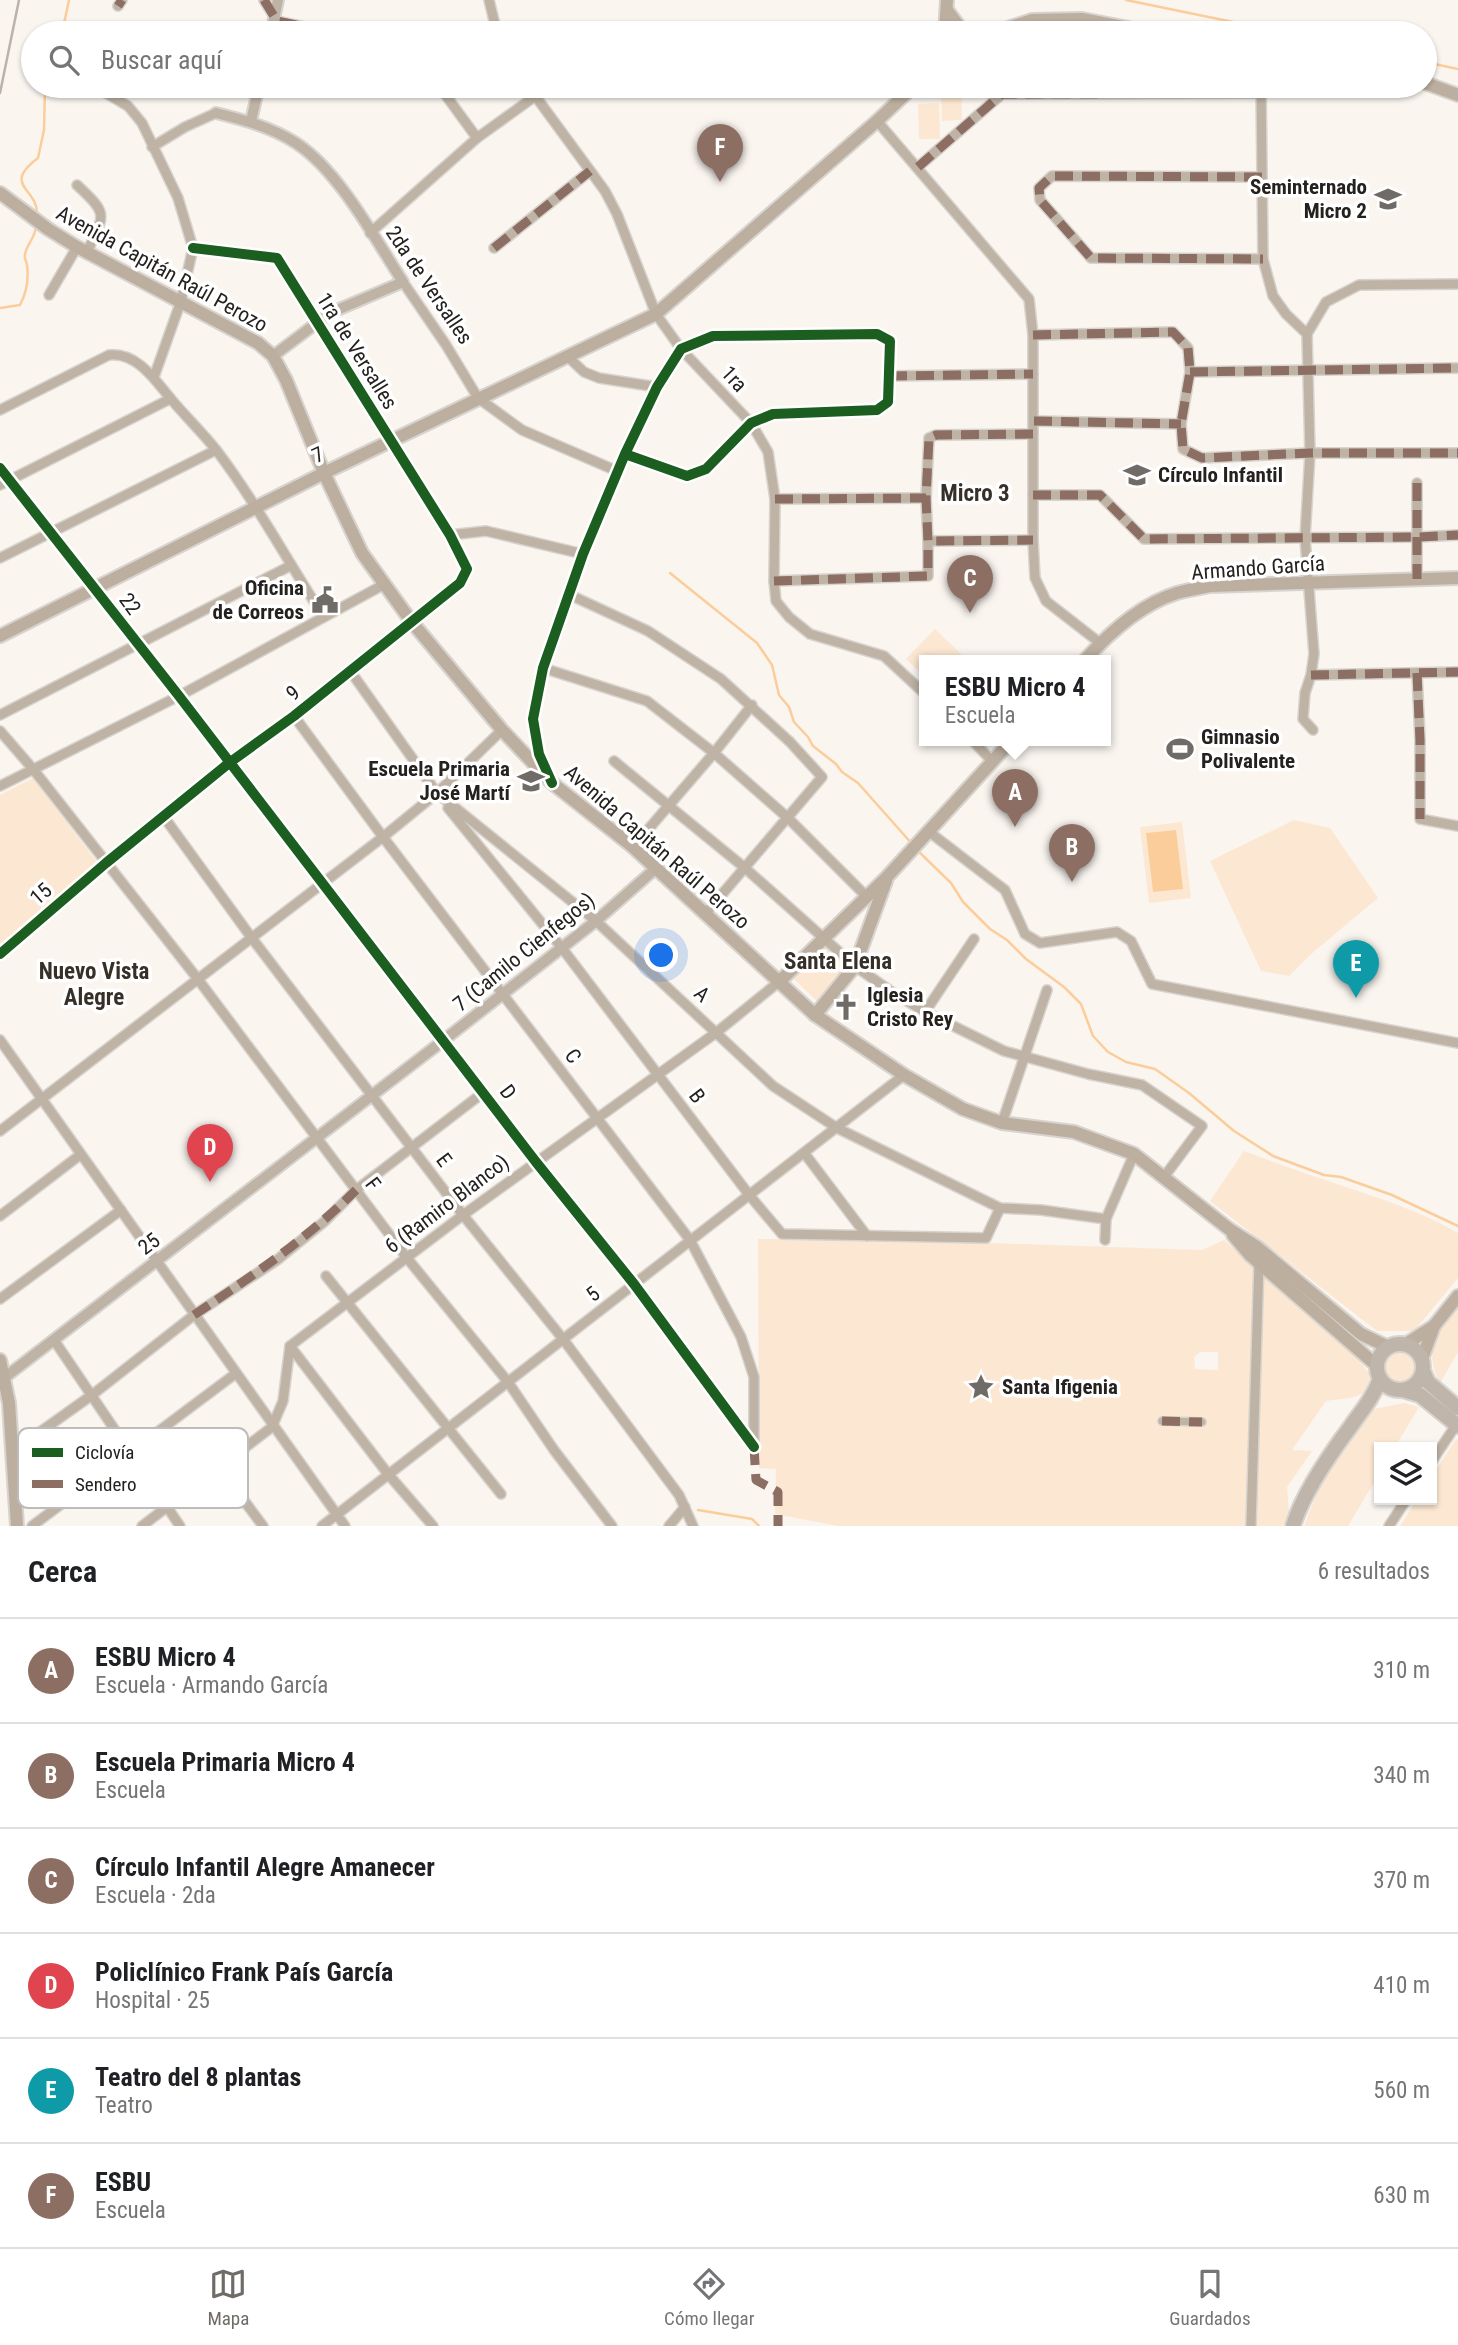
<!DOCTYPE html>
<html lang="es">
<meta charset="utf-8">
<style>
:root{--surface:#fff;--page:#f6f6f6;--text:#202124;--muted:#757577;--line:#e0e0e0;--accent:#6f6b67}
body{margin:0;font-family:"Roboto Condensed",sans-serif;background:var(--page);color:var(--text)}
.controls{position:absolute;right:21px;bottom:21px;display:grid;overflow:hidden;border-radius:0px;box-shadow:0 2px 5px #0004}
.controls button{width:63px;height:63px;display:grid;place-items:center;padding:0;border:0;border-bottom:2px solid var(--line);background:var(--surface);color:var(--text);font:35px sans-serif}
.you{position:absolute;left:662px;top:956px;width:24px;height:24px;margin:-18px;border:5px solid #fff;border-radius:50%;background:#1a73e8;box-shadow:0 0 0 10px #1a73e833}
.badge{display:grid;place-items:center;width:46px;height:46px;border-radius:50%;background:var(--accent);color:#fff;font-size:23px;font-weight:700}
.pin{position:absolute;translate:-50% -58px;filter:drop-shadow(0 2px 4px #0008)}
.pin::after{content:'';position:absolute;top:37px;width:24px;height:21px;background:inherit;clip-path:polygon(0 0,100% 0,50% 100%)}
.popup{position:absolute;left:919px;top:655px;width:192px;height:91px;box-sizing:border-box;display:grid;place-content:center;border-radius:0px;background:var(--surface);filter:drop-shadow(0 2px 5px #0005);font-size:23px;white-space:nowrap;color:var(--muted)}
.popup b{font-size:26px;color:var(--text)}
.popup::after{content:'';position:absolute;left:50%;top:100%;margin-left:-14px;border:14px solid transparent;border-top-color:var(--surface)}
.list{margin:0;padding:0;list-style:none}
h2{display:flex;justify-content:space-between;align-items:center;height:91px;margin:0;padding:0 28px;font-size:30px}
h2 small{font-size:23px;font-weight:400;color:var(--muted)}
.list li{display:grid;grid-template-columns:46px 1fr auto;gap:21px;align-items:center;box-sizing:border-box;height:105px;padding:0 28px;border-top:2px solid var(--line)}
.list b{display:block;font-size:26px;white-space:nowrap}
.list p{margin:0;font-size:23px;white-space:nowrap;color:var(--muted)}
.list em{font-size:23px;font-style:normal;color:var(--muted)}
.icon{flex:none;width:38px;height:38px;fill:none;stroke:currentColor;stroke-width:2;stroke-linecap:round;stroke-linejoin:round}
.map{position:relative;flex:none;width:1458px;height:1526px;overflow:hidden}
.search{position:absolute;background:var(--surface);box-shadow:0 2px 5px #0004;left:21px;right:21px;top:21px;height:77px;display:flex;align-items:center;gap:18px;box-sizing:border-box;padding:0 24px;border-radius:38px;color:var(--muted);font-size:26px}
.sheet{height:721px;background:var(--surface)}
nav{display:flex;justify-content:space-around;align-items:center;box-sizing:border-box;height:98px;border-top:2px solid var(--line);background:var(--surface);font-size:19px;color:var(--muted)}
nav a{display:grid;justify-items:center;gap:4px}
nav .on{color:var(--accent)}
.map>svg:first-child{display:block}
.green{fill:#fce8d2;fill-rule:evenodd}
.water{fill:#fbcd9b}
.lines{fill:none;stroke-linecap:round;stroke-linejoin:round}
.stream{stroke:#fbcd9b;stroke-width:2.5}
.pedestrian-casing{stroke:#d7d3ce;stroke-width:10}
.minor-casing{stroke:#d7d3ce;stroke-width:12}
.tertiary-casing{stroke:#d7d3ce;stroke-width:14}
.secondary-casing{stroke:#d7d3ce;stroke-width:16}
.primary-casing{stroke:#d7d3ce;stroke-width:18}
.pedestrian{stroke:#beb3a5;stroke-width:7}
.minor{stroke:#beb3a5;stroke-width:9}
.tertiary{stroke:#beb3a5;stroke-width:10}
.secondary{stroke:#bcafa0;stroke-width:12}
.primary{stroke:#bfb5aa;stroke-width:14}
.rail{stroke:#bab3aa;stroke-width:2.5}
.quiet{stroke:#8d6e63;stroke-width:9;stroke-dasharray:18 9;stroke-linecap:butt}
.cycleway-casing{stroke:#fff;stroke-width:15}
.cycleway{stroke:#1b5e20;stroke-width:10}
.labels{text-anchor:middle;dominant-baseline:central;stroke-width:7;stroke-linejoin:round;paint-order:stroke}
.poi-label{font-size:21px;font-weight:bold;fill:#24211e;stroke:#fff;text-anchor:start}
.street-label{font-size:21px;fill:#24211e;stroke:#fff}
.neighbourhood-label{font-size:23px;font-weight:bold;fill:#373029;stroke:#fff}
.key{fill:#fff;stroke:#bdbcbc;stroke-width:2}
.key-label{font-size:19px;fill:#24211e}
</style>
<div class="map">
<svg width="1458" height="1526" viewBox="0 0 1458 1526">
<rect width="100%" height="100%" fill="#faf5ef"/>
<!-- green -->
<g class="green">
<path d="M941,86H961L962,120L942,121Z"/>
<path d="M939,103L940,139H919L918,104Z"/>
<path d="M935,629L968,661H924V676L906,659Z"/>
<path d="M33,778L97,862L0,948V795Z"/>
<path d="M1294,820L1330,828L1378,898L1310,955L1289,976L1261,971L1210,861Z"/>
<path d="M1182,822L1191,898L1149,903L1140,827Z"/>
<path d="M826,947L848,968L817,1001L792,977Z"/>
<path d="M1244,1151C1275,1163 1306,1174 1337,1184C1378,1198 1421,1211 1458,1233V1278L1414,1331H1377L1210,1201Z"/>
<path d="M758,1239H871L1202,1250L1224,1240L1353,1354L1370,1374C1369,1379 1369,1387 1366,1391C1358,1399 1337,1399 1326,1401L1292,1450L1312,1451L1287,1487L1289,1512L1283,1526H838L775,1514L776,1469L759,1468ZM1200,1352H1218V1370L1195,1369L1194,1357Z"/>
<path d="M1458,1305V1352L1440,1383C1423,1353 1436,1328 1458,1305Z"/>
<circle cx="1398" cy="1366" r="18"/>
<path d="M1404,1403L1419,1407L1395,1447H1379V1474L1348,1526H1304L1321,1483L1374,1409Z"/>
<path d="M1456,1439L1458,1440V1526H1400L1417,1500H1432V1476Z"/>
</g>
<!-- water -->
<path class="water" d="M1176,830L1183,889L1153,892L1146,833Z"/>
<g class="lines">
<!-- stream -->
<g class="stream">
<path d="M1126,0L1287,33"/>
<path d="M62,33L69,0"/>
<path d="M1425,62L1458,69"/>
<path d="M37,214C38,188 1,186 38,158L44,130L45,86"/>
<path d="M0,308L20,305C27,292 29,280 27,265C26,259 24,260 25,254C27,244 35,238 36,227"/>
<path d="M670,573L757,643L772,665L779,695L789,707L794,722L808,737L813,746L836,764L842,772L858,783L913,845"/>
<path d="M917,850L951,883L963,902L990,929L1007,940L1026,959L1064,987L1081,1004L1093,1036L1108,1052L1126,1062L1155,1069L1189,1093L1234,1131L1273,1156L1324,1175L1341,1177L1392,1195L1458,1226"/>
<path d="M698,1510L752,1519L759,1526"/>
</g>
<defs>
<path id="pedestrian" d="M1162,1421L1202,1422"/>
<g id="minor">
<path d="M264,0L277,21L333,33"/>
<path d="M489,0L497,33"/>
<path d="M118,6L122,0"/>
<path d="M94,86L128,106L142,123L178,198L193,248L181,301L154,377"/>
<path d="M439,86L477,138"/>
<path d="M528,86L605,191L617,214L656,314L681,349L751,423L768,452L775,499L774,581L776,601L789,617L810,634L884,656L924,693"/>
<path d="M1261,86L1263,259L1273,296L1286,314L1307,334L1310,453L1305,538L1314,654L1311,675L1305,693L1303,719L1313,730"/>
<path d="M877,121L1029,299L1033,335V540L1035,578L1046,601L1100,643"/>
<path d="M152,147L185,127L216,113"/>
<path d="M918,167L1002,94L1261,93"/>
<path d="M1262,177L1052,176L1039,188L1040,200L1091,258L1263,259"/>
<path d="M77,185C109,215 105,214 87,252"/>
<path d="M370,233L477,138L534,97"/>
<path d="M494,248L590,171"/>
<path d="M403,282L446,345L478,398L522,430L617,471"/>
<path d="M49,295L77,247"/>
<path d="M1307,334L1326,302L1359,285L1458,284"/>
<path d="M1033,335L1173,332L1188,348L1190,372L1181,424L1183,449L1202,458L1310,453H1458"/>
<path d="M567,356L584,372L599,378L657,387"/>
<path d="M1190,372L1458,368"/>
<path d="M889,376L1033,374"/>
<path d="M0,410L109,355C137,352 155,380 171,399C186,417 203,433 217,451C257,504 288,562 324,617"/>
<path d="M1034,421L1181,424"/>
<path d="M1033,434L936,435L929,438L926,498L928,541L1033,540"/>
<path d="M0,468L179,696L536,1162L634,1284L754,1447"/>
<path d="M1417,483V579"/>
<path d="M0,485L170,399"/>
<path d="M1033,495H1100L1144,539L1418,537L1458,535"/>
<path d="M775,499L926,498"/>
<path d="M450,535L486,531L583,554"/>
<path d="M0,558L216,450"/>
<path d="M774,581L928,576V541"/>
<path d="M568,594L648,631L721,679L790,742L822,777L706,913"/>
<path d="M543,668L647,701L714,753L788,818L867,897"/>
<path d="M351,672L437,793L596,921L773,1086L837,1128L1000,1208L1041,1210L1106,1219"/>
<path d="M1417,673L1420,740V819L1458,826"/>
<path d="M1311,675L1458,672"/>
<path d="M0,715L290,566"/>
<path d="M294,716L383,837L690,1240L741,1337L754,1377V1445"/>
<path d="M0,731L33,769L197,978L407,1258L508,1382L554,1450L612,1526"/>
<path d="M973,741L992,761"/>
<path d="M614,761L745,868L855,966L889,990L925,1012L1004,1051L1088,1074L1142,1085L1202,1126L1164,1177"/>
<path d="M548,775L539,754L533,719L543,668L583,554L625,454L657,387L681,349L713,336L877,334L890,341L888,402L877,410L773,414L751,423L706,469L687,476L625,454"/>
<path d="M0,786L179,696L383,585"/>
<path d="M448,808L562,948L750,1196L782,1234L986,1238L1000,1208"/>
<path d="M164,817L251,937L463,1215L563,1339L679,1495L693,1526"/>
<path d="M928,831L1005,890L1025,934L1040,943L1117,932L1131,941L1152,984L1458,1043"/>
<path d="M633,847L714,753L752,705"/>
<path d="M0,954L106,863L229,763L294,716L460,583L467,569L450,535L277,258L193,248"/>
<path d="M925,1012L974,939"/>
<path d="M0,1040L345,1526"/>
<path d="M1002,1123L1047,990"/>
<path d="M0,1131L383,837L437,793L502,730"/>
<path d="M805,1154L867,1236"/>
<path d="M0,1216L80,1155"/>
<path d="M1105,1240L1106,1219L1134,1154"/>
<path d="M326,1276L501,1494"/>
<path d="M0,1299L121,1210"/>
<path d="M54,1340L180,1526"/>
<path d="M290,1346L388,1474L433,1526"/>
<path d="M12,1452L92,1395L194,1315L277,1260L325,1221L356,1190L484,1092"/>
<path d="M1432,1461L1456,1425"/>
<path d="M219,1467L263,1526"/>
<path d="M32,1526L235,1374"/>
<path d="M142,1526L272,1427L283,1401L290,1346L463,1215L717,1032L780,981"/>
<path d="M322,1526L904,1075"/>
<path d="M669,1526L685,1507"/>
<path d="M1251,1526L1259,1262"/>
<path d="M1389,1526L1406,1500"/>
</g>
<g id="tertiary">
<path d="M271,33L278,0"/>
<path d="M216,113C244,120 271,127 296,143C339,171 375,239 403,282L330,313L273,356"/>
<path d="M251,121L259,86"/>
<path d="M4,1378L444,1040L596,921L655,869"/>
</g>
<g id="secondary">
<path d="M947,10L964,33"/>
<path d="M945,33L947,0"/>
<path d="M993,33L1032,20L1082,19L1154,33"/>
<path d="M1425,83L1458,95"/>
<path d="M0,193L48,229L77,247L258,343L273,356L286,380L324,473L362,553L411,621L502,730L552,783L633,847L815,1015L904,1075L963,1109L1002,1123L1074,1132L1134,1154L1229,1229L1257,1247L1361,1334L1388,1347"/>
<path d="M0,636L324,473L656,314L877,121L914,86"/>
<path d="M1084,661C1109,633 1141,604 1177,593C1188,590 1199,588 1210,586L1458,578"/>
<path d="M780,981L887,877L1011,741"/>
<path d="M815,1015L855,966L886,881"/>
<path d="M1233,1235L1250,1255L1376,1365"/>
<path d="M1406,1344L1434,1326"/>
<path d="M1422,1359L1434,1326L1458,1296"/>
<path d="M0,1360L9,1403L17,1526"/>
</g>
<g id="primary">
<circle cx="1400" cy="1367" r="23"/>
<path d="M1423,1371L1428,1382L1458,1408"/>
<path d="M1403,1390L1420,1395L1458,1426"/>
<path d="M1293,1526C1303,1493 1330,1454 1351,1426C1362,1410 1373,1398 1380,1379"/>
</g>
</defs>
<!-- pedestrian casing -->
<use href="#pedestrian" class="pedestrian-casing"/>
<!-- minor casing -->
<use href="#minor" class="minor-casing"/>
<!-- tertiary casing -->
<use href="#tertiary" class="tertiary-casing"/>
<!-- secondary casing -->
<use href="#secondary" class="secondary-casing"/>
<!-- primary casing -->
<use href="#primary" class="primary-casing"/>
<!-- pedestrian -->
<use href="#pedestrian" class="pedestrian"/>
<!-- minor -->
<use href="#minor" class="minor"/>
<!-- tertiary -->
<use href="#tertiary" class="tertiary"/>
<!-- secondary -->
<use href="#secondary" class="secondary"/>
<!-- primary -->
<use href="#primary" class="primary"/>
<!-- rail -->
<path class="rail" d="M0,93L19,0"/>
<!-- quiet -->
<g class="quiet">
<path d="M264,0L277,21L333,33"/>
<path d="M118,6L122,0"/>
<path d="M918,167L1002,94L1261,93"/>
<path d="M1262,177L1052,176L1039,188L1040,200L1091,258L1263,259"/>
<path d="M494,248L590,171"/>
<path d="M1033,335L1173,332L1188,348L1190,372L1181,424L1183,449L1202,458L1310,453H1458"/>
<path d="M1190,372L1458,368"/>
<path d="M889,376L1033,374"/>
<path d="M1034,421L1181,424"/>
<path d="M1033,434L936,435L929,438L926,498L928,541L1033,540"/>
<path d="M1417,483V579"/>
<path d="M1033,495H1100L1144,539L1418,537L1458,535"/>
<path d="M775,499L926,498"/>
<path d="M774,581L928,576V541"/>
<path d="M1417,673L1420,740V819"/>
<path d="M1311,675L1458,672"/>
<path d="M194,1315C251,1277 307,1239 356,1190"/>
<path d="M1162,1421L1202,1422"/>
<path d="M754,1447L756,1480L778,1492V1526"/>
</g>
<defs>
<g id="cycleway">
<path d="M0,468L179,696L536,1162L634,1284L754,1447"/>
<path d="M552,783L539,754L533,719L543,668L583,554L625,454L657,387L681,349L713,336L877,334L890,341L888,402L877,410L773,414L751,423L706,469L687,476L625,454"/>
<path d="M0,954L106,863L229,763L294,716L460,583L467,569L450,535L277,258L193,248"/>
</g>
</defs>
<!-- cycleway casing -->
<use href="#cycleway" class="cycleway-casing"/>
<!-- cycleway -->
<use href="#cycleway" class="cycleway"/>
</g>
<!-- icons -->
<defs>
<symbol id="school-bare" viewBox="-9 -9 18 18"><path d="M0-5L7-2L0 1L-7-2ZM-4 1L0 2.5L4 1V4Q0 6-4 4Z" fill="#6f6b67" stroke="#fff" stroke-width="2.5" paint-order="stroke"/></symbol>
<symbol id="civic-bare" viewBox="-9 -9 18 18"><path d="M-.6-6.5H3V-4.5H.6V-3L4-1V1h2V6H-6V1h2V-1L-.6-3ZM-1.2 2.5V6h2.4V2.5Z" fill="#6f6b67" stroke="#fff" stroke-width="2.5" paint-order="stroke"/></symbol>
<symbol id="stadium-bare" viewBox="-9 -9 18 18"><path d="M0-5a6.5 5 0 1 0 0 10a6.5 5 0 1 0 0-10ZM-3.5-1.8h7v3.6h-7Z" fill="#6f6b67" stroke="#fff" stroke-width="2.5" paint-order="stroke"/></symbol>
<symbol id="church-bare" viewBox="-9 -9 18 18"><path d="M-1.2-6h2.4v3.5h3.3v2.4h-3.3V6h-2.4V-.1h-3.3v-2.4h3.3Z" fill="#6f6b67" stroke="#fff" stroke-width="2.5" paint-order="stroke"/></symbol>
<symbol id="sight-bare" viewBox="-9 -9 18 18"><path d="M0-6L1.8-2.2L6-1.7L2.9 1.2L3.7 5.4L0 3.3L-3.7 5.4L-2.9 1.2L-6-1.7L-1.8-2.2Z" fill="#6f6b67" stroke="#fff" stroke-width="2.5" paint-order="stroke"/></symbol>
</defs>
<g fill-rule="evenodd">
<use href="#school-bare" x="1369" y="180" width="38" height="38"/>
<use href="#school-bare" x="1118" y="456" width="38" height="38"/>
<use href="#civic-bare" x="306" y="581" width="38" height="38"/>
<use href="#stadium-bare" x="1161" y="730" width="38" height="38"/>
<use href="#school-bare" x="512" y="762" width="38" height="38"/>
<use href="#church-bare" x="827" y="988" width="38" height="38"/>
<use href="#sight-bare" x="962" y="1368" width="38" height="38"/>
</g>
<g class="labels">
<!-- poi labels -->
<g class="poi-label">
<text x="1367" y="187" text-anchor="end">Seminternado<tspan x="1367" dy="24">Micro 2</tspan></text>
<text x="1158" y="475">Círculo Infantil</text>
<text x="304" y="588" text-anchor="end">Oficina<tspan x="304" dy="24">de Correos</tspan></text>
<text x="1201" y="737">Gimnasio<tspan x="1201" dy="24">Polivalente</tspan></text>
<text x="510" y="769" text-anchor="end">Escuela Primaria<tspan x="510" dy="24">José Martí</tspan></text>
<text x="867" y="995">Iglesia<tspan x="867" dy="24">Cristo Rey</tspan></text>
<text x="1002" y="1387">Santa Ifigenia</text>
</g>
<!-- street labels -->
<g class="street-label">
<text transform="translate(162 269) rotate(29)">Avenida Capitán Raúl Perozo</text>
<text transform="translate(429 285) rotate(56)">2da de Versalles</text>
<text transform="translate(357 351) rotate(58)">1ra de Versalles</text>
<text transform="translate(734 379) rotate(47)">1ra</text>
<text transform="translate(318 455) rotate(-26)">7</text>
<text transform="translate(1258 568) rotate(-4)">Armando García</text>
<text transform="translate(130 604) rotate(54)">22</text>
<text transform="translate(293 693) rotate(-38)">9</text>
<text transform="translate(657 847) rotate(41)">Avenida Capitán Raúl Perozo</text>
<text transform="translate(41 894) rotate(-41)">15</text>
<text transform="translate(524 952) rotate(-39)">7 (Camilo Cienfegos)</text>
<text transform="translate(702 994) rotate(42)">A</text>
<text transform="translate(573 1056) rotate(53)">C</text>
<text transform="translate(508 1092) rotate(53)">D</text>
<text transform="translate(697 1096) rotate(53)">B</text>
<text transform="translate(444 1160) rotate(53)">E</text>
<text transform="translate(373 1184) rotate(53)">F</text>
<text transform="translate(447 1204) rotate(-37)">6 (Ramiro Blanco)</text>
<text transform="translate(149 1244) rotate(-37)">25</text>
<text transform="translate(593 1294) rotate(-38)">5</text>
</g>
<!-- neighbourhood labels -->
<g class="neighbourhood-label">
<text x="975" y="493">Micro 3</text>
<text x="838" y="961">Santa Elena</text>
<text x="94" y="971">Nuevo Vista<tspan x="94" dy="26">Alegre</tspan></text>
</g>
</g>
<!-- legend -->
<rect x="18" y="1428" width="230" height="80" rx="10" class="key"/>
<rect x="32" y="1448" width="31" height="9" fill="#1b5e20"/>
<rect x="32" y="1480" width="31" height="8" fill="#8d6e63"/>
<g class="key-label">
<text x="75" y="1459">Ciclovía</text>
<text x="75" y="1491">Sendero</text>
</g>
</svg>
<div class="controls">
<button><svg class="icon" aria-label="layers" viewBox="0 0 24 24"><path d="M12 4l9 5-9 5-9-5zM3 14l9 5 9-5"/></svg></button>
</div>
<div class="you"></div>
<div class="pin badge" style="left:1015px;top:827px;background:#8d6e63">A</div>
<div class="popup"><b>ESBU Micro 4</b>Escuela</div>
<div class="pin badge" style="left:1072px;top:882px;background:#8d6e63">B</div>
<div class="pin badge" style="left:970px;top:613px;background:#8d6e63">C</div>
<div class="pin badge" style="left:210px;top:1182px;background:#e0444e">D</div>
<div class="pin badge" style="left:1356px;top:998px;background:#0f9aa8">E</div>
<div class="pin badge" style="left:720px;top:182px;background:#8d6e63">F</div>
<div class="search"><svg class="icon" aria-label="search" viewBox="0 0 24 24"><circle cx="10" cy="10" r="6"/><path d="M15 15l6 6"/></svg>Buscar aquí</div>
</div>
<section class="sheet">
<h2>Cerca<small>6 resultados</small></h2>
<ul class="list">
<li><span class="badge" style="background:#8d6e63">A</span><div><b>ESBU Micro 4</b><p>Escuela · Armando García</p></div><em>310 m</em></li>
<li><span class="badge" style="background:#8d6e63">B</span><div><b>Escuela Primaria Micro 4</b><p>Escuela</p></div><em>340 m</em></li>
<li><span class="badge" style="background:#8d6e63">C</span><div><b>Círculo Infantil Alegre Amanecer</b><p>Escuela · 2da</p></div><em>370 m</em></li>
<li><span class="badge" style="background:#e0444e">D</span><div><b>Policlínico Frank País García</b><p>Hospital · 25</p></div><em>410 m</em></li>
<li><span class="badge" style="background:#0f9aa8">E</span><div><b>Teatro del 8 plantas</b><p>Teatro</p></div><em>560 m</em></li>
<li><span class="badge" style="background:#8d6e63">F</span><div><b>ESBU</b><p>Escuela</p></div><em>630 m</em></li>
</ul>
</section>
<nav>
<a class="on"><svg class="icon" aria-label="map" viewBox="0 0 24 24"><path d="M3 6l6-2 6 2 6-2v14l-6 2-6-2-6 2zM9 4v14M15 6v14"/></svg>Mapa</a>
<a><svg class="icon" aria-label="directions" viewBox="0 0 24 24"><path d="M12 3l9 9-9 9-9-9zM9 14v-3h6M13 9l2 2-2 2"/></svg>Cómo llegar</a>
<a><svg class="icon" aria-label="saved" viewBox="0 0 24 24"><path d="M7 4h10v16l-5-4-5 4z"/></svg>Guardados</a>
</nav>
